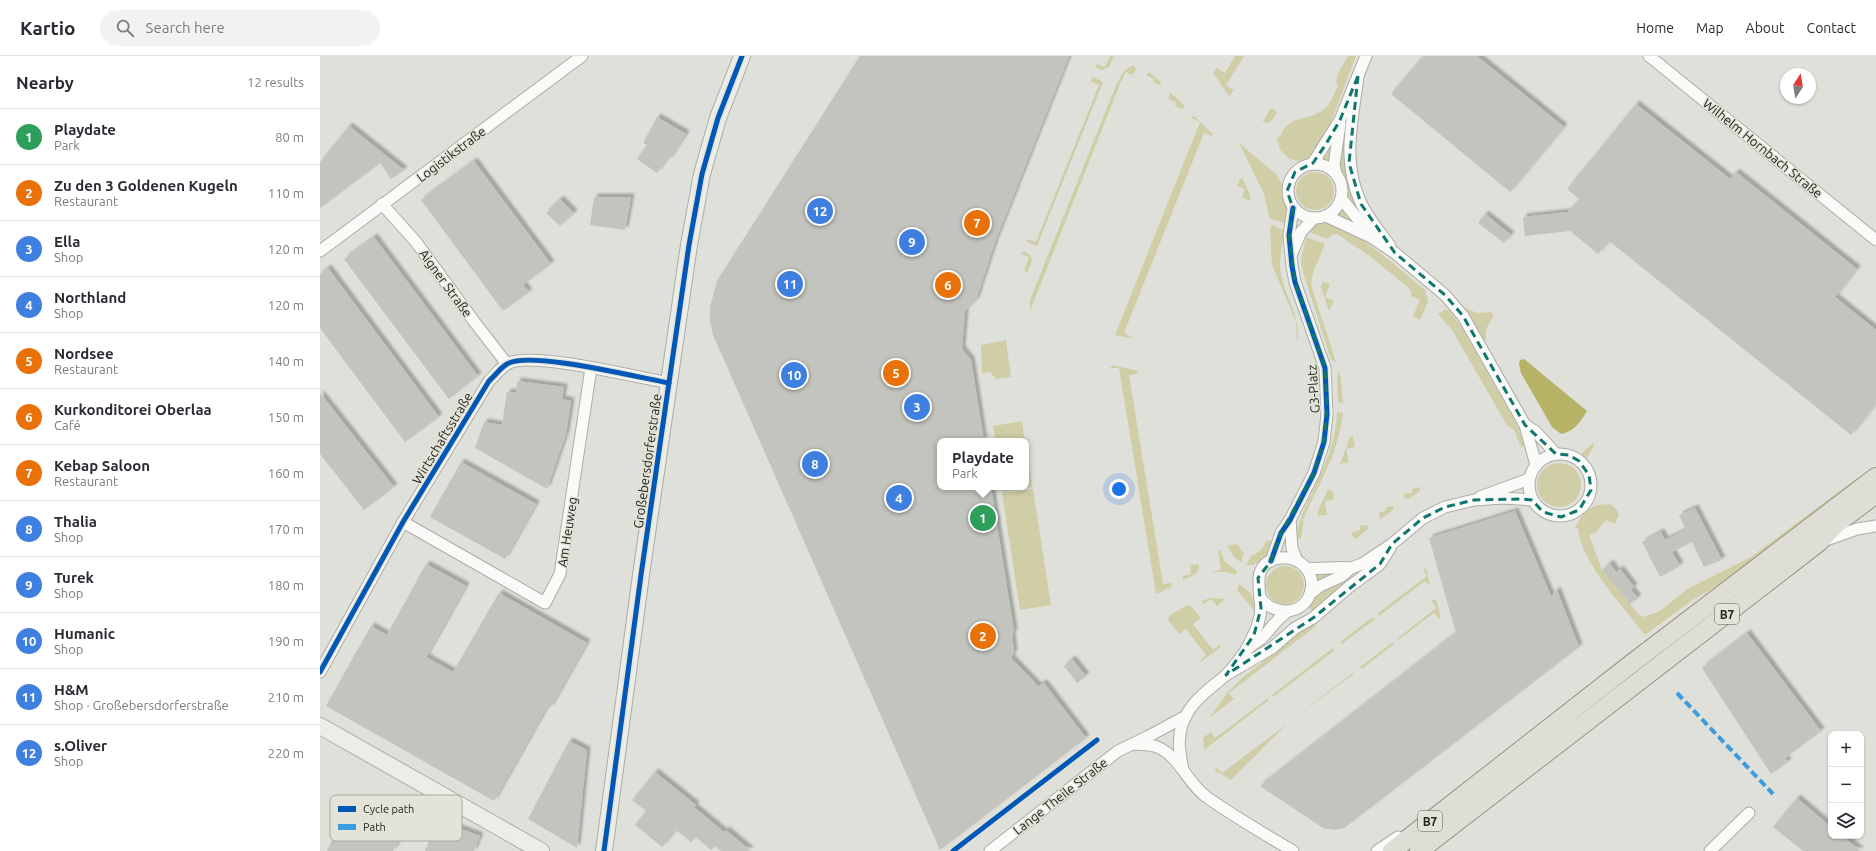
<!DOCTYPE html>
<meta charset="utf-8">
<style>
:root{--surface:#fff;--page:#f2f2f3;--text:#2b2b33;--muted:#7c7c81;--line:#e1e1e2;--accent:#2563eb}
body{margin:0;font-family:Ubuntu,sans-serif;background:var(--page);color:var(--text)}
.controls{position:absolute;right:12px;bottom:12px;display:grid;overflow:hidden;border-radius:8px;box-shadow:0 1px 3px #0004}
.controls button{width:36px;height:36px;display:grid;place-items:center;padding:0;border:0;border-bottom:1px solid var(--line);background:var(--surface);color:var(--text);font:20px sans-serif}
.compass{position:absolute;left:1460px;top:12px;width:36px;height:36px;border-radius:50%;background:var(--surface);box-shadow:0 1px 3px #0004;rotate:12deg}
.you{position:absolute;left:799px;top:433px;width:14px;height:14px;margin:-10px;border:3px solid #fff;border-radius:50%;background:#1a73e8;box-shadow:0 0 0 6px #1a73e833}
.badge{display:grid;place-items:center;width:26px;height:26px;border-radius:50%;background:var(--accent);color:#fff;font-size:13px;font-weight:700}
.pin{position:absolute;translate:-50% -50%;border:2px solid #fff;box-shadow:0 1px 4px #0006}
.popup{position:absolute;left:617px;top:382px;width:92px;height:52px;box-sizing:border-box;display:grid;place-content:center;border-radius:8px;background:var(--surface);filter:drop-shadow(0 1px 3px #0005);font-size:13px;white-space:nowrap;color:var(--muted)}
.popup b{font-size:15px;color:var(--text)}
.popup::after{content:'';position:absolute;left:50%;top:100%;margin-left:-8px;border:8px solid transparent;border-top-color:var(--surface)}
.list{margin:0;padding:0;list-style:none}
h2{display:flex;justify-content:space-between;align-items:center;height:52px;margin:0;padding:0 16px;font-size:17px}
h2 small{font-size:13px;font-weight:400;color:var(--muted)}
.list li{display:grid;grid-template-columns:26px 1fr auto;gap:12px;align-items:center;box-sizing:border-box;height:56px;padding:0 16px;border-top:1px solid var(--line)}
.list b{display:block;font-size:15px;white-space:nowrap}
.list p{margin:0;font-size:13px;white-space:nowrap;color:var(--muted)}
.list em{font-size:13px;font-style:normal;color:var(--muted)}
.icon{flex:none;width:22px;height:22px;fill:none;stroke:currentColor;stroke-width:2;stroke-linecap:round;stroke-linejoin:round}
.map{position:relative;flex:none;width:1556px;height:795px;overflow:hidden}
header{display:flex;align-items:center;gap:24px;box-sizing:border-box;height:56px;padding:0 20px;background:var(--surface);border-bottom:1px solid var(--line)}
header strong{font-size:19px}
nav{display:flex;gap:22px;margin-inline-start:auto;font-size:14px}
.search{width:280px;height:36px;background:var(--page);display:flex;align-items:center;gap:10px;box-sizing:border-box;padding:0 14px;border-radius:22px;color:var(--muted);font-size:15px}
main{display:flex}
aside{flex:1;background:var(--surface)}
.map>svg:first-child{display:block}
.green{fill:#d0cea7}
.water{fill:#b6b266}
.building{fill:#c4c4bf;filter:url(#shadow)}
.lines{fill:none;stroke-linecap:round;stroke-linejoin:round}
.street-casing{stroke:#acaca7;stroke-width:13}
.secondary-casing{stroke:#acaca7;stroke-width:18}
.primary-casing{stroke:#979685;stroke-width:20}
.street{stroke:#fafaf9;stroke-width:11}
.secondary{stroke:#edede8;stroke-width:16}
.primary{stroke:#dfded6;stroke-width:18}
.quiet{stroke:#3c9ce0;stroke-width:4;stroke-dasharray:8 4;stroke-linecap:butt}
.cycleway-casing{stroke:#e3e3d7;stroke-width:8}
.cycleway{stroke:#0057b8;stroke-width:5}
.marked{fill:none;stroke:#0f766e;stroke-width:3;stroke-dasharray:8 5;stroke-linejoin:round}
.labels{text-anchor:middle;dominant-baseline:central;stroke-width:3;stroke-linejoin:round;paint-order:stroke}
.shield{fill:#e3e3d7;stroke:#5d5d57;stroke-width:1}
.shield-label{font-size:12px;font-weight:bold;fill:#242420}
.street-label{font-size:13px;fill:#242420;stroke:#e3e3d7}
.key{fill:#e3e3d7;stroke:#aaaaa0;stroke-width:1}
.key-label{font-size:11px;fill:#242420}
</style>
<header>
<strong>Kartio</strong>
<div class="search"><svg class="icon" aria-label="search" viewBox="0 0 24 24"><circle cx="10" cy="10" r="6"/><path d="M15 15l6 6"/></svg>Search here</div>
<nav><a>Home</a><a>Map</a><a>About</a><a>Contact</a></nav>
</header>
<main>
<aside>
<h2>Nearby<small>12 results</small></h2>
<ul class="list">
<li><span class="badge" style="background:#2e9e5b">1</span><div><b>Playdate</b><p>Park</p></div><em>80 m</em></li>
<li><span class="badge" style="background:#e8710a">2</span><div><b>Zu den 3 Goldenen Kugeln</b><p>Restaurant</p></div><em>110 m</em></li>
<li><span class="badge" style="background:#3f7fe0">3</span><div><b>Ella</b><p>Shop</p></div><em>120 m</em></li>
<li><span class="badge" style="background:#3f7fe0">4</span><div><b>Northland</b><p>Shop</p></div><em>120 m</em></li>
<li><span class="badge" style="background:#e8710a">5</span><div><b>Nordsee</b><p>Restaurant</p></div><em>140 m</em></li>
<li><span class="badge" style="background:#e8710a">6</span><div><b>Kurkonditorei Oberlaa</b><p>Café</p></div><em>150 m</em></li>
<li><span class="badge" style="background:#e8710a">7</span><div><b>Kebap Saloon</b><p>Restaurant</p></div><em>160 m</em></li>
<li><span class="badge" style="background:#3f7fe0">8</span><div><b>Thalia</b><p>Shop</p></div><em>170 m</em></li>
<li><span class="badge" style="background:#3f7fe0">9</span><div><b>Turek</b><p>Shop</p></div><em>180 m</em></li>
<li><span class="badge" style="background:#3f7fe0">10</span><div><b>Humanic</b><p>Shop</p></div><em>190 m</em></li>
<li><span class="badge" style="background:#3f7fe0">11</span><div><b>H&amp;M</b><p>Shop · Großebersdorferstraße</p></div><em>210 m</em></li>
<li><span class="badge" style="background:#3f7fe0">12</span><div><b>s.Oliver</b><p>Shop</p></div><em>220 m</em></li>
</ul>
</aside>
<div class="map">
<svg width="1556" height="795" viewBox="0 0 1556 795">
<defs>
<filter id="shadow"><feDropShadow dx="3.5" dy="-3.5" stdDeviation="1" flood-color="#0004"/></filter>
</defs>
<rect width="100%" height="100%" fill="#e0e0da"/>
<!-- green -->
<g class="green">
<path d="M790,0H794L789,11L782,14L775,11L777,8L785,11Z"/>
<path d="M915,0H924L906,29L914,34L909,40L893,17L897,12L905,17Z"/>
<path d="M1028,0H1036L1011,66L994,98L987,103L978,105L970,103L960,94L957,81H960C968,58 987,66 1003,54C1010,50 1014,37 1018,30L1016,26L1018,17Z"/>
<path d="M813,9L816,13L813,19L806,16L800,28L710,255V244L797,27L804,15Z"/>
<path d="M829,16L841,26L840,29L833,26L834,23L826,19Z"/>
<path d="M773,21L783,26L717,190L707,186V183L716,186L779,29L770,25Z"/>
<path d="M850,37H851L864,49L863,53L855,50L856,46L848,43Z"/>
<path d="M951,52L957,56C955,62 949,68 944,67L943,65Z"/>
<path d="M874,60L893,78L892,80L884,77L804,277L812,281L810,282L795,279L880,66L871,62Z"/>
<path d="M1011,85L1014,86L1010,107L1001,104Z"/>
<path d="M1023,86H1025L1045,163L1028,145L1026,129L1019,106Z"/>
<path d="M919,87L956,118L962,128L963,138L968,155L967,168L951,163L949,160L944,138Z"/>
<circle cx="995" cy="135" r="19"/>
<path d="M920,123H923L931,142L930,145L922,141L925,133L917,130Z"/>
<path d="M1022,151L1036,166L1034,168L1016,158Z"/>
<path d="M1007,166C1032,170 1083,216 1105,234L1108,246L1100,264L1093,260L1100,244L1091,240L1092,237L1089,232L1051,201L1017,178L1012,179L1007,183L987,175C993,169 999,167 1007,166Z"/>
<path d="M952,169L964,174C963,189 958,203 961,218C965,241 982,262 977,287L976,266L952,209L950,173Z"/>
<path d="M986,181L1005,188L993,217L991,229L1016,306L1011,304L983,216L981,205Z"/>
<path d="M704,195L710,199L712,204L708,216L704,215L709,201L701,198Z"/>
<path d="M1003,226L1010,228L1005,241L1014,245L1009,255L1001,231Z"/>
<path d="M1143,251L1157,257L1171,256L1174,259L1166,273V286Z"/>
<path d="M1124,254H1129L1141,270L1196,367L1206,390L1201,391L1194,374L1187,369L1132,274L1118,258Z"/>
<path d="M686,284L691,321L676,323L670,316L662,317L661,289Z"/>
<path d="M793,309L817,315L818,318L809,319L843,528L852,527L851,531L836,538L799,312H790Z"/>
<path d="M1018,315L1021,322L1023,347L1018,346L1017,322Z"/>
<path d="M1017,356L1023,357L1021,371L1012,402L984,461L981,482L976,483C978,466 984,453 991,439C1004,411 1016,387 1017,356Z"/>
<path d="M702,365L705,385H676L673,370Z"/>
<path d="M1033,380L1035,391L1026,393L1029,406L1020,408L1030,381Z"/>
<path d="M1274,386L1273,391L1267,402L1260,399Z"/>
<path d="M706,389L712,431L683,436V431H706Z"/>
<circle cx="1239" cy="429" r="22"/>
<path d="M1537,422L1539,425L1447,496L1402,527L1371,545L1325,579C1305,553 1260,505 1258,472H1255C1263,456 1273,445 1292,449L1297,454L1299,459L1295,468L1286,464L1275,477L1269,479L1282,514L1318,558L1324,561L1340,555L1369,532L1431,501Z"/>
<path d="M1100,431V435L1088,443L1084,441V438L1093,437L1092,433Z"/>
<path d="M713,433L731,549L700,554L682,437Z"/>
<path d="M1008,433L1013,435L1014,444L1005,445L1007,459L998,460V455Z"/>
<path d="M1073,450V454L1061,463L1059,461V456L1066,455V451Z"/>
<path d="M1048,469V473L1036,483L1032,480V476L1040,474V470Z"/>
<path d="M947,484L953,486L945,503L933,509H926L931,500L941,494Z"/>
<path d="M917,488L924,498L921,506L914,501L907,490Z"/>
<path d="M898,494H900L905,506L917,515L916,519L905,516H892L901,513Z"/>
<path d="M879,508C880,519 871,520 863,524L862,520L871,518L870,509Z"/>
<circle cx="965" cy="529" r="19"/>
<path d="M1105,512L1107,514L1110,530L1105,525L1059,560L1057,558L1107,520L1103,513Z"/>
<path d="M1017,515L1019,518L996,527L993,518Z"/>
<path d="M1036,519L994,557L988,550C1002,529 1013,528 1036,519Z"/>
<path d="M919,528C931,535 937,544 936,557L917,534Z"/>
<path d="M891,542L904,543V544L897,550L891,543L884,548L881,545Z"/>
<path d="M1113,544H1116L1121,561L1119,563L1114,557L1078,584L1077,583L1116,552L1111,545Z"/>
<path d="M867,549L871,550L881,562L873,568L893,594L900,588L901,591L882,605H880L886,599L866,573L859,578L848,564L849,560Z"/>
<path d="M1053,561L1055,563L1022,588L1020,586Z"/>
<path d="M994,567L996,570L909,637L914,643L889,662L908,636L923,621L965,589L972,579Z"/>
<path d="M1073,586L1074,588L1042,613L1040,611Z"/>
<path d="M1013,592L1015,594L953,641L952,639Z"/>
<path d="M1033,617L1034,618L971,664Z"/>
<path d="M948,642L949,644L884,694L883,682L891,676L895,682Z"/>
<path d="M967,668L911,724L895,715L896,711L902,717Z"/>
</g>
<!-- water -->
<path class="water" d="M1204,303L1267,355C1261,365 1254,376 1241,378L1232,371L1201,317L1199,308L1200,304Z"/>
<!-- building -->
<g class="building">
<path d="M540,0H749L675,186L656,244L645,255L642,293L651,304L664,385H620V431H671L694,575L692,580L694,596L691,602L718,630L724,627L766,682L620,794L393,279L390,265V251L397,225Z"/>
<path d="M1103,0H1157L1244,71L1190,136L1071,38Z"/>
<path d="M1316,48L1410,123L1416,116L1537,213L1515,241L1556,274V348L1531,379L1289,185L1278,198L1250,175L1205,180L1203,161L1248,156L1259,143L1247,133Z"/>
<path d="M337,61L366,78L349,104L347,102L337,117L317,103L327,89L323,87Z"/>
<path d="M29,70L84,114L71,123L60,107L0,152V106Z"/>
<path d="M154,105L231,208L203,229L209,236L183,255L101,144Z"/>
<path d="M274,141H311L305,174L270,169Z"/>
<path d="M240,143L254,157L240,170L226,157Z"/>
<path d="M1165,158L1191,179L1184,187L1158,167Z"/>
<path d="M54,181L158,320L129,343L24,203Z"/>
<path d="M8,212L119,361L85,386L0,272V218Z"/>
<path d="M197,325L244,331L242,343L251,345L246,378L227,433L155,392L164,366L182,369L187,336L196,337Z"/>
<path d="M0,337L74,431L44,454L0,398Z"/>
<path d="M141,406L216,448L185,503L110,461Z"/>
<path d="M1375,452L1402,504L1384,511L1372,486L1352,496L1360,510L1340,521L1322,486L1341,476L1345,484L1366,474L1359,459Z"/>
<path d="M1195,455L1231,540L1237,534L1259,591L1024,772L1014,774L1003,772L940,730L1136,577L1109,482Z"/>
<path d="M1290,507L1296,516L1300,513L1314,531L1311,534L1318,542L1310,548L1282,514Z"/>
<path d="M106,508L146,530L106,601L133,616L179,537L267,587L230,652L227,651L174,745L6,650L51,570L67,579Z"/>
<path d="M1427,577L1501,675L1465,702L1468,706L1451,718L1382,612Z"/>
<path d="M752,603L766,620L757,627L744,610Z"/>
<path d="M249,685L267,694L257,792L208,763Z"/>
<path d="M335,716L376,749L374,751L404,776L406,774L431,795H401L395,790L391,794L376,781L371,786L356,774L342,791L315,769L326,755L312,744Z"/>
<path d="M1477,742L1511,771V780H1522L1541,795H1483L1453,771Z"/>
<path d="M36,753L45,757L42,763L60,770L56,778L78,786L73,795H7L25,754L33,758Z"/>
<path d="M118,764L160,780L154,795H105Z"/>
</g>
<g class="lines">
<defs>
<g id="street">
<path d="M1329,0L1556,184"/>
<path d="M1038,20C1033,64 1021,105 1041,147C1048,162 1060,176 1070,190"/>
<path d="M993,107L1020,64L1046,0"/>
<circle cx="995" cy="135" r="27"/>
<path d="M1016,117L1014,109L1020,68"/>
<path d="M1021,142L1049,177"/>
<path d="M62,148L96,186L153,264L187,308"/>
<path d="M1006,160L1051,181L1075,197L1125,239L1143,260L1205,369L1216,409"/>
<path d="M0,195L262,0"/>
<path d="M972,197L981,176L994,162"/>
<path d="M1205,369L1216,376L1236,398"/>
<circle cx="1240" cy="429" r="31"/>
<path d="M1160,441L1209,423"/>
<path d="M970,464L972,492L977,505"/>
<path d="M83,466L225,547L240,518L271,312"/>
<path d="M1506,484L1537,473L1556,470"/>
<path d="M951,505L961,477L970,464L994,417L1004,386L1007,358L1005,312L975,226L972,210L969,179L973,152"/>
<path d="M986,512C1001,514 1016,510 1031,512"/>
<path d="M990,538L1000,530L1022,520L1031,512L1042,508L1072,488L1103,462L1125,451L1154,444L1183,442L1212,444"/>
<path d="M926,594C932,583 938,572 940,560C944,540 926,507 960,502C970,501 979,504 985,511C991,518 993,526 991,534C986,560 953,561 940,541"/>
<path d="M0,616L83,466L169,325C175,320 180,312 187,308C208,294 320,322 349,327"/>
<path d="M906,619L952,592L975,572L993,562L1029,531L1060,508L1070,492"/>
<path d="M813,688C820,689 830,688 837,691C860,700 868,729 888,742C915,761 944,778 973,795"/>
<path d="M863,714C860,698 857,684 862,669C869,646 889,634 906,619C913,613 919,603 925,596C930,589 938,586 944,580C952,571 957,563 967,556"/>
<path d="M670,795L798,695L829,680L866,660"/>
<path d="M1057,795L1078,781"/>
<path d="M1390,795L1429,757"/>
</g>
<g id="secondary">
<path d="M0,670L221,795"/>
<path d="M284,795L321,519L369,189L382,118L398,62L422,0"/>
</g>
<g id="primary">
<path d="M1072,795L1311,608L1556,421"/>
<path d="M1099,795L1498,487L1516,468L1556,438"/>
</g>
</defs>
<!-- street casing -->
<use href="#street" class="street-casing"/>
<!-- secondary casing -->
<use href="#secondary" class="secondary-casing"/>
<!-- primary casing -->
<use href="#primary" class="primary-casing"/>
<!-- street -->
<use href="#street" class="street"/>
<!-- secondary -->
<use href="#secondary" class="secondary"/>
<!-- primary -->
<use href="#primary" class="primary"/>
<!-- quiet -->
<path class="quiet" d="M1357,637L1453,738"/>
<defs>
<g id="cycleway">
<path d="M951,505L961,477L970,464L994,417L1004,386L1007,358L1005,312L975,226L972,210L969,179L973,152"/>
<path d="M0,616L83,466L169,325C175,320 180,312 187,308C208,294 320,322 349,327"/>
<path d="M284,795L321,519L369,189L382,118L398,62L422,0"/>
<path d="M633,795L777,684"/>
</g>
</defs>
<!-- cycleway casing -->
<use href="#cycleway" class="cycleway-casing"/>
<!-- cycleway -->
<use href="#cycleway" class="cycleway"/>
</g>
<!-- marked area -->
<path class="marked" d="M1038,20L1029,107L1041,148L1075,197L1125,239L1143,260L1205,369L1236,398L1249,399L1259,405L1269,419L1271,434L1259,454L1241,461L1223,456L1212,444L1203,443L1154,444L1125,451L1103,462L1072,488L1060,508L993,562L906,619L934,579L941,552L938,522L951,505L961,477L994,417L1004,386L1007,349L1005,312L975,226L969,179L973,152L967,135L975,116L993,107L1006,88L1020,64Z"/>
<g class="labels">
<!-- shield labels -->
<g class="shield">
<rect x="1395" y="548" width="24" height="20" rx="3"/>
<rect x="1098" y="755" width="24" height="20" rx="3"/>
</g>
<g class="shield-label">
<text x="1407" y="558">B7</text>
<text x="1110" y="765">B7</text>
</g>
<!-- street labels -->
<g class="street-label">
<text transform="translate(1443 92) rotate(39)">Wilhelm Hornbach Straße</text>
<text transform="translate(131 98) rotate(-37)">Logistikstraße</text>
<text transform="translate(126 227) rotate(54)">Aigner Straße</text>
<text transform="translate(993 333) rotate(-94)">G3-Platz</text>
<text transform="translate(122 382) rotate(-59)">Wirtschaftsstraße</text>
<text transform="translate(327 405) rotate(-82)">Großebersdorferstraße</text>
<text transform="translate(247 476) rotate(-81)">Am Heuweg</text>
<text transform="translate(740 740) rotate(-38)">Lange Theile Straße</text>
</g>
</g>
<!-- legend -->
<rect x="10" y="739" width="132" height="46" rx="6" class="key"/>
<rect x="18" y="750" width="18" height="6" fill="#0057b8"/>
<rect x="18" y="768" width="18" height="6" fill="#3c9ce0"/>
<g class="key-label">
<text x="43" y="757">Cycle path</text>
<text x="43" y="775">Path</text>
</g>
</svg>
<div class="controls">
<button>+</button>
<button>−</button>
<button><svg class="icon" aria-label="layers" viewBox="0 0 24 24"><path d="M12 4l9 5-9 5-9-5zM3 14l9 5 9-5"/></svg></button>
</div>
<svg class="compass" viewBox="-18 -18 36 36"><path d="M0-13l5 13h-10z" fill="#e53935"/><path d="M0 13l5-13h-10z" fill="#7c7c81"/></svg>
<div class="you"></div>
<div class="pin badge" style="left:663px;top:462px;background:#2e9e5b">1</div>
<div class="popup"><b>Playdate</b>Park</div>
<div class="pin badge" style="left:663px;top:580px;background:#e8710a">2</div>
<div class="pin badge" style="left:597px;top:351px;background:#3f7fe0">3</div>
<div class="pin badge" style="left:579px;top:442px;background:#3f7fe0">4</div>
<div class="pin badge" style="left:576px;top:317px;background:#e8710a">5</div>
<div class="pin badge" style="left:628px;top:229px;background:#e8710a">6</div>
<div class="pin badge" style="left:657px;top:167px;background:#e8710a">7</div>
<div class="pin badge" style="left:495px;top:408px;background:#3f7fe0">8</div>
<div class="pin badge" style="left:592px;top:186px;background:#3f7fe0">9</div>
<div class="pin badge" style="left:474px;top:319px;background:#3f7fe0">10</div>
<div class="pin badge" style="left:470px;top:228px;background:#3f7fe0">11</div>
<div class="pin badge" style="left:500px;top:155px;background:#3f7fe0">12</div>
</div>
</main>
